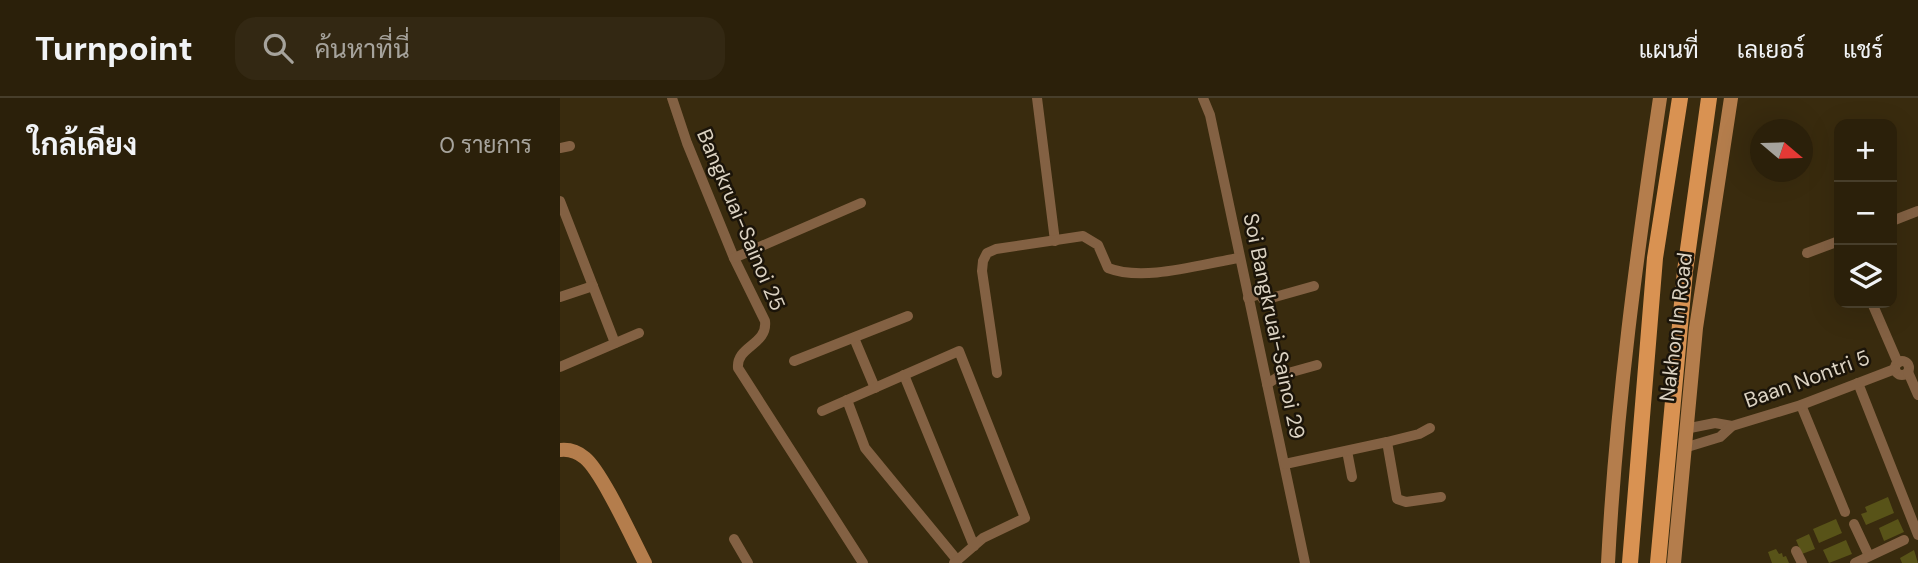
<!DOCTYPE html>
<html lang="th">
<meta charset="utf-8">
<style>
:root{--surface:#2b200a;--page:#332813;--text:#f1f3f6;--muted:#a6a39c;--line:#473e2b}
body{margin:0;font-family:"DM Sans",Sarabun,sans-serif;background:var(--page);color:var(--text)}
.controls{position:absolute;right:21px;top:21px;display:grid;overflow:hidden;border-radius:14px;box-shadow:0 7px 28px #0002}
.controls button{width:63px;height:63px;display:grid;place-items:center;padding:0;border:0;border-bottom:2px solid var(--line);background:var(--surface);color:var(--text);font:35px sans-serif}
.compass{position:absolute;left:1190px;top:21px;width:63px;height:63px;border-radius:50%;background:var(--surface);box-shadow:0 7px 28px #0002;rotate:109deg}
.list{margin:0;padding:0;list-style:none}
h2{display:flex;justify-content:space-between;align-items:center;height:91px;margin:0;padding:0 28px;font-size:30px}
h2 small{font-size:23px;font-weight:400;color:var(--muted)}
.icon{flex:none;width:38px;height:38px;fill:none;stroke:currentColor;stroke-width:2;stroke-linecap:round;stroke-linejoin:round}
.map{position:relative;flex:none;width:1358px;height:465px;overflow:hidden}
header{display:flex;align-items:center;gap:42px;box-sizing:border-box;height:98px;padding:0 35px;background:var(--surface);border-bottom:2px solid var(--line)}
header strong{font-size:33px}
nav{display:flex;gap:38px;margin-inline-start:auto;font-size:24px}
.search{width:490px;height:63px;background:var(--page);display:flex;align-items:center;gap:18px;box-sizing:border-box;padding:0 24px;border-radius:21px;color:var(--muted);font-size:26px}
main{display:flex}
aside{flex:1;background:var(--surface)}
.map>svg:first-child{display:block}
.building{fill:#585318}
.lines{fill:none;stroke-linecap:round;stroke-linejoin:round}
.minor{stroke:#836143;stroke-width:10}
.secondary{stroke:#b47d4c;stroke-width:14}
.primary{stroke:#d99252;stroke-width:16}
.labels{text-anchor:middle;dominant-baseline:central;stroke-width:5;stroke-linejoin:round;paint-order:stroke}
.street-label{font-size:21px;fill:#dbd2c2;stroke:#1b1409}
</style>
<header>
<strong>Turnpoint</strong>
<div class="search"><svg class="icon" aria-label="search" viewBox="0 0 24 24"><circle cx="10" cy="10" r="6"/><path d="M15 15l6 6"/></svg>ค้นหาที่นี่</div>
<nav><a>แผนที่</a><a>เลเยอร์</a><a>แชร์</a></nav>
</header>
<main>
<aside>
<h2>ใกล้เคียง<small>0 รายการ</small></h2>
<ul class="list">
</ul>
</aside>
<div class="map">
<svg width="1358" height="465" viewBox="0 0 1358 465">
<rect width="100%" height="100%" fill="#392b0e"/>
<!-- building -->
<g class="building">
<path d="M1328,399L1334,415L1306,427L1301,416L1307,414L1305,409Z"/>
<path d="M1276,421L1282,435L1259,445L1253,431Z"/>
<path d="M1338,421L1344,434L1324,443L1319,430Z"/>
<path d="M1249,436L1255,451L1242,456L1236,442Z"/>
<path d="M1286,442L1292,456L1269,465L1263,452Z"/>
<path d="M1216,451L1219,456L1222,455L1223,459L1226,458L1229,465H1212L1208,454Z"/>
<path d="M1354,452L1358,465H1342L1340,460Z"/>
</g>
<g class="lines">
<!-- minor -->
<g class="minor">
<path d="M112,0L127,45L174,160L205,223C208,247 176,248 178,270L303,465"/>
<path d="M477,0L495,143"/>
<path d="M643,0L650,17L745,465"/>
<path d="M0,50L10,48"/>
<path d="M0,103L55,245"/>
<path d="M1332,123L1358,113"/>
<path d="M1247,155L1279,143"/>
<path d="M174,160L301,105"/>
<path d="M0,199L33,188"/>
<path d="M688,200L699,196L704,202L754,188"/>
<path d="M1312,205L1338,265"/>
<path d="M294,240L315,290"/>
<path d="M234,263L348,218"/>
<circle cx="1342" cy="270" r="7"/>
<path d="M0,269L79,235"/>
<path d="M1348,274L1358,297"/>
<path d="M437,275L422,173L423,163L427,155L436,151L523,138L538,147L548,170C584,184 641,166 679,160"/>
<path d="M344,277L414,448"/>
<path d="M1298,285L1358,437"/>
<path d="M707,286L721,277L757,267"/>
<path d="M287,302L305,350L397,462"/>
<path d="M1241,307L1285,414"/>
<path d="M262,313L399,253L465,420L423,440L394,465"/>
<path d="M1125,331L1155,325L1172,328"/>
<path d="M827,344L859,336L870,330"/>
<path d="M1124,350L1160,339L1172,328L1241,307L1335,271"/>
<path d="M787,353L792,379"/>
<path d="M725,366L827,344L837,401L846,404L881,399"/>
<path d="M1294,426L1309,458"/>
<path d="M174,441L188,465"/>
<path d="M1236,453L1242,465"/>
<path d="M1295,465L1344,442"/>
</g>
<!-- secondary -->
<g class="secondary">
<path d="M0,352C9,351 18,354 25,360C42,374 73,442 85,465"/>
<path d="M1048,465C1056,309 1077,154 1100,0"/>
<path d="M1114,465L1136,230L1171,0"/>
</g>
<!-- primary -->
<g class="primary">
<path d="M1070,465L1095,160L1120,0"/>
<path d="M1098,465L1125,173L1149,0"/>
</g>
</g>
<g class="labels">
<!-- street labels -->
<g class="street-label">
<text transform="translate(181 122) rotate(67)">Bangkruai-Sainoi 25</text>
<text transform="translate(714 228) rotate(78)">Soi Bangkruai-Sainoi 29</text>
<text transform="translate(1116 229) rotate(-83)">Nakhon In Road</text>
<text transform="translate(1247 281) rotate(-20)">Baan Nontri 5</text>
</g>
</g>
</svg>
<div class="controls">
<button>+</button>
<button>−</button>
<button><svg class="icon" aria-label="layers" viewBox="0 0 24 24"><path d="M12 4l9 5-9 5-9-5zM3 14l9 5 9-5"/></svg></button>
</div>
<svg class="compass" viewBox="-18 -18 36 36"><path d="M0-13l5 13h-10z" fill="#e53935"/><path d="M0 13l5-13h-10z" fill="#a6a39c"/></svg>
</div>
</main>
